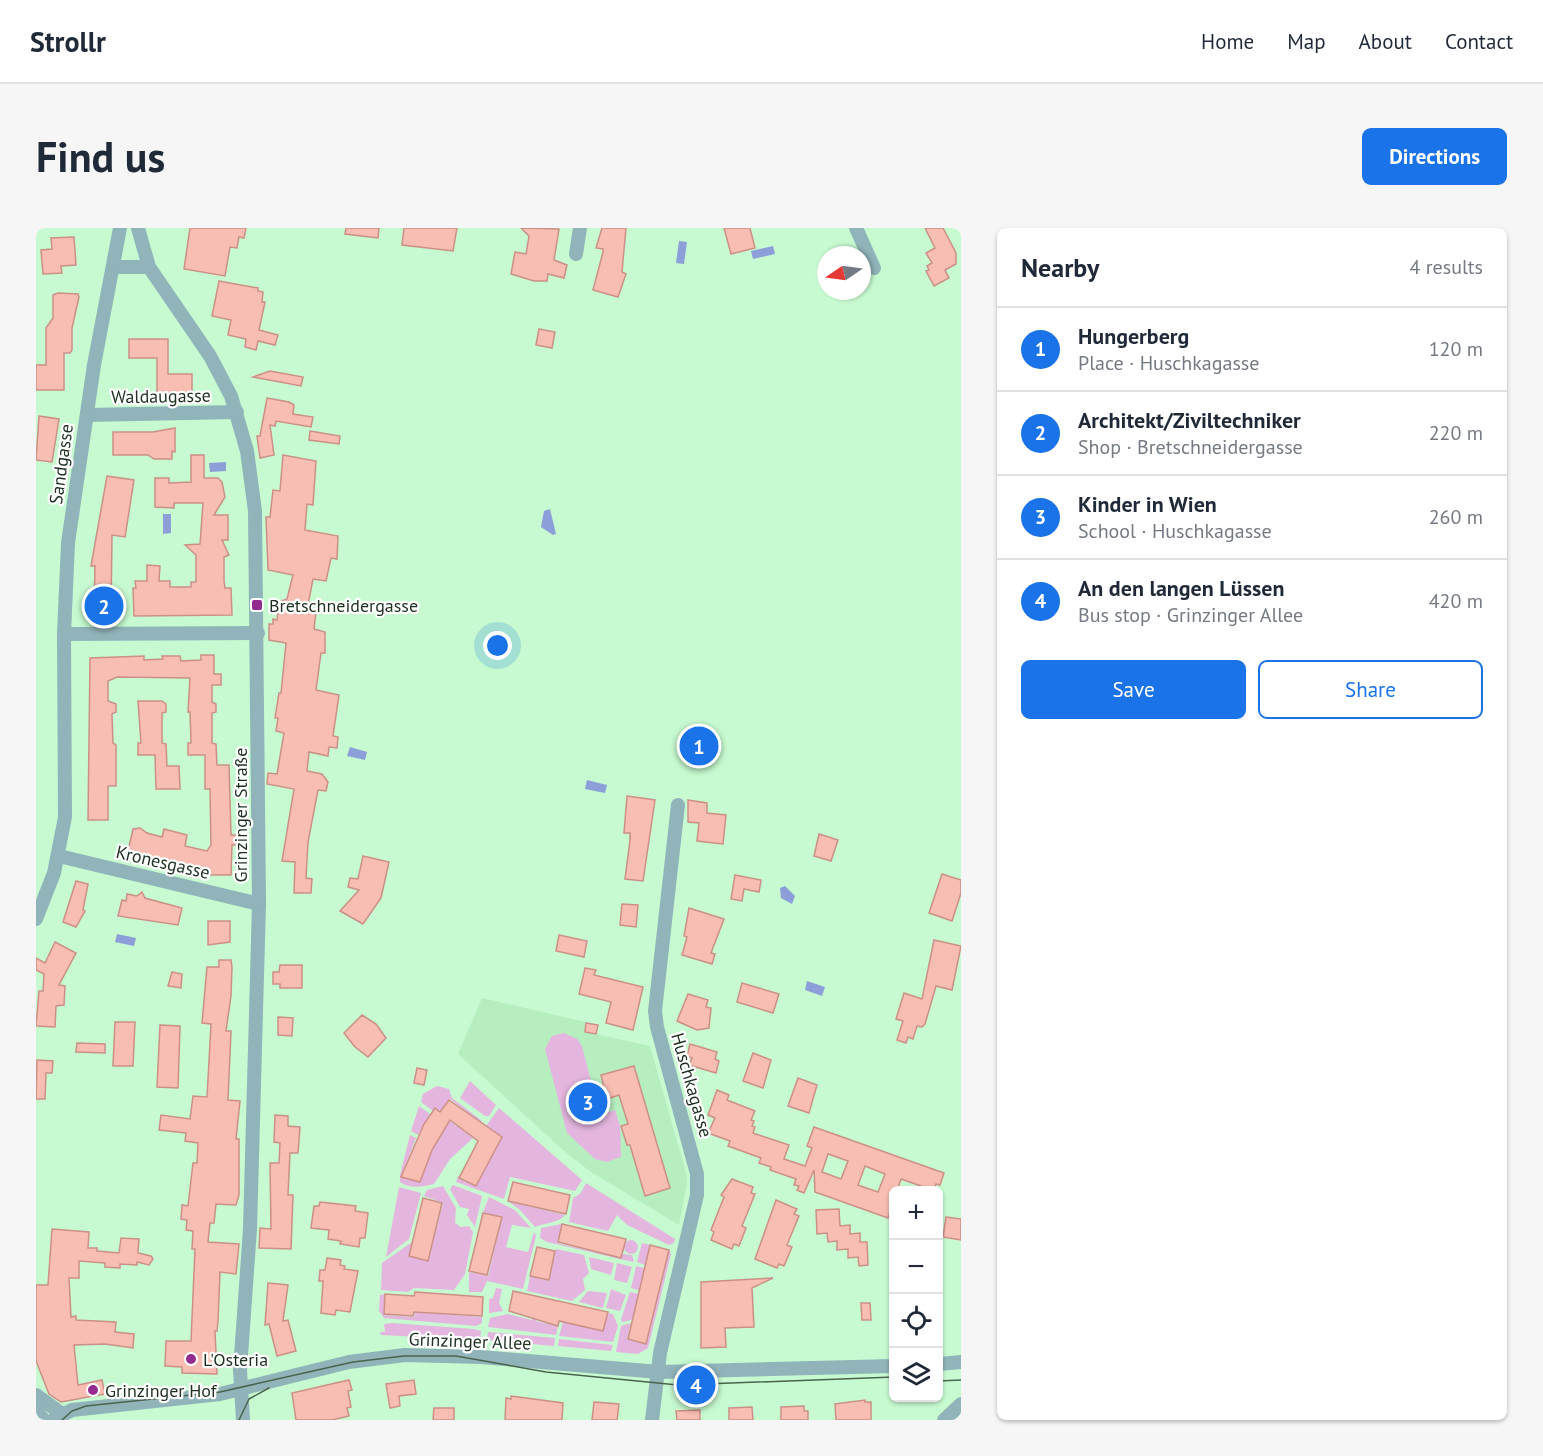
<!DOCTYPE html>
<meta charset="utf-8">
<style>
:root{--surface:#fff;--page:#f6f6f7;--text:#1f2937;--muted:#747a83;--line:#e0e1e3;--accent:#1a73e8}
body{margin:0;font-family:"PT Sans",sans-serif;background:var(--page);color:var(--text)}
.controls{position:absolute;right:18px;bottom:18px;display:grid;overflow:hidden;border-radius:9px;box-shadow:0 2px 4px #0004}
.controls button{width:54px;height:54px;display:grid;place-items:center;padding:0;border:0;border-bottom:2px solid var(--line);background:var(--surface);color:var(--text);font:30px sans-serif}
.compass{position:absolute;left:781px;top:18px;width:54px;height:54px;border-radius:50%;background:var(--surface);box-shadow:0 2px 4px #0004;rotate:257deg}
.you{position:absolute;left:462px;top:418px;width:21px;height:21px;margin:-15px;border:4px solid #fff;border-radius:50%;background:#1a73e8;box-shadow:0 0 0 9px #1a73e833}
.badge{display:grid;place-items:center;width:39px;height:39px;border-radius:50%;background:var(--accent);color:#fff;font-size:20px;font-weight:700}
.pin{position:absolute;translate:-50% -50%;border:3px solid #fff;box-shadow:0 2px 6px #0006}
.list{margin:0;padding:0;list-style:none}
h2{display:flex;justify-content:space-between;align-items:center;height:78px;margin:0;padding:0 24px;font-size:26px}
h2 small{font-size:20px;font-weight:400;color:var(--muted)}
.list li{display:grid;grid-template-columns:39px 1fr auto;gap:18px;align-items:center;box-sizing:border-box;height:84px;padding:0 24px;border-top:2px solid var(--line)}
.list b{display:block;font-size:22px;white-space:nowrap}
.list p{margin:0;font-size:20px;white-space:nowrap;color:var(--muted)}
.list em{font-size:20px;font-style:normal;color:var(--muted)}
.actions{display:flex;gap:12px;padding:18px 24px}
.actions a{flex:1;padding:14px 0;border:2px solid var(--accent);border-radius:9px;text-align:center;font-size:21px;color:var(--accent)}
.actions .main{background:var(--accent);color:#fff}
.icon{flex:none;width:33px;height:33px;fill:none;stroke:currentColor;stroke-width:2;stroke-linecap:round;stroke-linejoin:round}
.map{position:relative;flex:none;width:925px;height:1192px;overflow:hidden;border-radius:9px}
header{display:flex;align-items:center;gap:36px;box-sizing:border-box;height:84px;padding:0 30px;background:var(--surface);border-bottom:2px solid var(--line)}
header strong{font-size:28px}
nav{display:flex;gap:33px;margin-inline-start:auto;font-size:21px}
.intro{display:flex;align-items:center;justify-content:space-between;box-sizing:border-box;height:144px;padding:0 36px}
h1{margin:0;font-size:42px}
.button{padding:15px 27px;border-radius:9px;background:var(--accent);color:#fff;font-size:21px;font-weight:700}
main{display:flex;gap:36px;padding:0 36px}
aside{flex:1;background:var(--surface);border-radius:9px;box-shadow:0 2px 4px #0004}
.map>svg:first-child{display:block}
.built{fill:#b6eec0}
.green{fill:#e4b6df}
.water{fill:#8c9fd8}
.building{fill:#f8bdb3;stroke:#cc9086;stroke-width:1.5;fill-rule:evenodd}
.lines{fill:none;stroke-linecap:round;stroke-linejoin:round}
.minor{stroke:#90b4ba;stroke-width:14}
.tram{stroke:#49644d;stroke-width:1.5}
.poi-dot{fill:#942b8f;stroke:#fff;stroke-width:2}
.labels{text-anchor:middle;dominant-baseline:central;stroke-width:4.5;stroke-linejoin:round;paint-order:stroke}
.street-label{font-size:18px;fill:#1e3121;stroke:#fff}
.poi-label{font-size:18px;fill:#1e3121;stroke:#fff;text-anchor:start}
</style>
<header>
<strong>Strollr</strong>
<nav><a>Home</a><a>Map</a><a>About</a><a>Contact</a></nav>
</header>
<div class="intro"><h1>Find us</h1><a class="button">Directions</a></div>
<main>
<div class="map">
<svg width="925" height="1192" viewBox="0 0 925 1192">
<rect width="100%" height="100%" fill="#c7fad0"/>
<!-- built -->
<path class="built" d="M446,770L562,797L560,806L614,818L650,945L651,955L643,997L555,944L528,923L422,826Z"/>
<!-- green -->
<g class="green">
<path d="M528,805L541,811L546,818L562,880L567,879L569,885L579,882L584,898L585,929L571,934L559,931L531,905L509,821L516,808Z"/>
<path d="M434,853L460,877L453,888H449L424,870Z"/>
<path d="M401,858L413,861L416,870L445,892V895L414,871L404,883L399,880L397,883L385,874L387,866Z"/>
<path d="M383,878L394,886L382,907L375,903Z"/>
<path d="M463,880L546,952L539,963L474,949L468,971L420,954L422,948L440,957L466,909L450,898Z"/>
<path d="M414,893L437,910L414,931L398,956C386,959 374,961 364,954V947L374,907L380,910L365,949L384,954L396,922Z"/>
<path d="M550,955L639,1011L638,1015L633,1017L591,997L581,987L572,1003L533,994L537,970L544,966Z"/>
<path d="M417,957L446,968L439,999L431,987L433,981L424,979L414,961Z"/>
<path d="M407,958L420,980L419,995L425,999L433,998L437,1004L429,1046L418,1062L378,1060L372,1064L345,1062L346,1035L376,1014L373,1028L392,1033L407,975L388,968L391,962Z"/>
<path d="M363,959L385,965L373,1011L350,1029Z"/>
<path d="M453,969L479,982L495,1000L476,997L470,1019L492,1024L498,1004L500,1008L487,1061L451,1053L446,1064H433V1044L452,1048L466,990L447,984Z"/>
<path d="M471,973L529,987C523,995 508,995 499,999L483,981Z"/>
<path d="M526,996L521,1015L585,1030L587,1026L596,1027L598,1033L597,1034L511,1014L504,1010L505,1000Z"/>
<circle cx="595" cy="1019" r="7"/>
<path d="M606,1015L614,1017L609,1037L601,1034Z"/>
<path d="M520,1021L548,1027L553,1045L547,1051L549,1062L536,1073L491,1063L494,1048L513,1053Z"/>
<path d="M633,1022L635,1026L612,1120L602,1126L580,1124L585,1098L595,1095L591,1111L610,1116Z"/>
<path d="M553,1029L578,1035L575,1047L555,1041Z"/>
<path d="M581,1035L596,1039L591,1055L578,1052Z"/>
<path d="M600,1038L608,1040L605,1063L595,1060Z"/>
<path d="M460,1060L466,1061L463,1075L467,1083L453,1085V1071L457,1070Z"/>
<path d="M575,1061L590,1067L584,1083L570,1080Z"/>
<path d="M552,1063L571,1065L567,1080L543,1074Z"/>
<path d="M594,1064L604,1066L596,1092L586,1094L585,1091Z"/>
<path d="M349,1066L348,1087L378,1089L379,1084L446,1089V1095L440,1098L348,1090L343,1083L344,1067Z"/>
<path d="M572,1085L577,1086L582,1098L577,1114L523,1108L527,1094L567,1103Z"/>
<path d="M472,1086L496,1092V1089L500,1090V1093L522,1098L520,1107L452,1099L454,1090Z"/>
<path d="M356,1095L438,1101L445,1103L444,1112L345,1107L344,1104H349L348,1096Z"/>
<path d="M452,1104L519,1110L518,1118L451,1112Z"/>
<path d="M523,1111L577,1117L575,1123L522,1118Z"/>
</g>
<!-- water -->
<g class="water">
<path d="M643,13L651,14L648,36L640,35Z"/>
<path d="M737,18L739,26L717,31L715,23Z"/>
<path d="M190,234V243L174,244L173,235Z"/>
<path d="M514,281L520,306L517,307L505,299L508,283Z"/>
<path d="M127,286H135V305L127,306Z"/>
<path d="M314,519L331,524L329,532L311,528Z"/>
<path d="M551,552L571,557L569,565L549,561Z"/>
<path d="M749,658L759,668L756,676L745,670L744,660Z"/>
<path d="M81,706L100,710L98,718L79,714Z"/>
<path d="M771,753L789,759L786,768L769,762Z"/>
</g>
<!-- building -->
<g class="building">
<path d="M154,0H210L208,10L203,9L201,20L194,19L189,48L148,41Z"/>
<path d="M310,0H343L342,10L309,6Z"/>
<path d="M368,0H421L417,23L366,17Z"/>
<path d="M485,0L523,1L518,32L531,37L528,50L512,46L511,53H498L475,46L479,24L490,26L493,8Z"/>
<path d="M566,0H590L586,44L590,46L582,69L557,62L567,24V21L560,20Z"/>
<path d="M688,0H714L719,20L695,26Z"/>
<path d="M889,0H907L920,25V36L909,42L913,50L898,58L890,43L893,42L891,38L896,35L890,25L899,20Z"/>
<path d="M38,9L40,37L25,38L26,45L7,46L5,22L16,21L15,10Z"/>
<path d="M183,53L222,60V63L227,64L226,74H229L223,102L242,107L239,117L222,113L220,122L209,119L210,111L192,107L195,92L176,88Z"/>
<path d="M22,65L42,66L43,69L36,100V122L34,125H28V162H0V137H10V100L17,90V67Z"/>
<path d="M503,101L519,104L516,120L500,117Z"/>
<path d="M93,111H132V146H156V165H121V130H93Z"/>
<path d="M234,143L267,149L265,158L217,149Z"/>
<path d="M231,170L253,174L258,177L257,186L277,189L275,199L240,193L239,198L234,197L238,227L224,230L221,208H224Z"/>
<path d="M3,188L23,191L16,234L0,232Z"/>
<path d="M139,200V224L136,223V231H118L112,227H77V204H117Z"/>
<path d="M274,203L304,208L303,216L273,212Z"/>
<path d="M155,227H168V250H182L186,254L189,269L178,287H192V312H186L193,327L188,329V353L189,360H195L196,387L98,388L97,360H100L99,353H111V337L124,338L123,353H134V359H155V354H160V327L149,317L164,316L167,275H138V280L119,279V250H133V255L155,254Z"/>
<path d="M247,227L280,233L277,277L271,276L269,302L302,308L301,331L295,330L290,353L277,351L271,382L280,384L278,401L289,404V425H285L280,462L303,467L297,508L302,509L301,520L293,519L292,528L273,524L271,543L286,546L292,554L290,563L282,562L272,614L270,650L276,651L275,665H258L259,634L246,633L258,561L231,556L232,545L241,546L248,505L240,503L242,490H239L243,465H245L250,415L233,412V396H237V391L241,392L243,374L251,371L257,347L232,342L230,289H234L237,262L244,263Z"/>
<path d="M71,248L98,252L89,309L76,307L75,385L58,384L59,338H55Z"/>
<path d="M165,427H178V446H185V457H176V474L180,476V484L176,485V515L180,516L181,537H193L195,607H203V617H196L195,647H174V643L92,623L97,601L104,600L111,605L126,609L128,601L151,607L149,618L171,623L175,617L174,561H169V527H152V515H155L154,484H152L154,450L81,449L72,453V473L80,476V484L76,486L77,515L80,517V558H72V592H52L54,430L108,428V432L127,431L126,428H144L145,433L165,432Z"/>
<path d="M102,473H126L130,476V484L126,485V515L130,516L131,538H143L144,561H120L119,527H102V515H105Z"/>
<path d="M591,568L619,572L607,653L589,651L594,612V605H588Z"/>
<path d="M652,572L671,575V585L690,587L687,616L661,613L663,595L652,594Z"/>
<path d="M783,606L802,612L795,633L778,628Z"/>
<path d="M327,628L353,634L345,670L327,696L304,683L323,662L312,659L314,650L322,651Z"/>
<path d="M906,646L925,652V665L916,693L893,685Z"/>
<path d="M699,647L725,652L723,664L708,661L706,673L695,671Z"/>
<path d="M40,653L52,656L47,682L49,683L40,699L27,694Z"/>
<path d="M106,664L109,670L146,680L142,697L82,688L86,672L90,673L91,666L101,668Z"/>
<path d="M586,676L602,677L600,699L584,697Z"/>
<path d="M653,680L688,691L675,725L679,726L676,736L646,727L651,709L648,708Z"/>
<path d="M172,693H194V714L172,717Z"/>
<path d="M523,707L551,713L548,729L520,723Z"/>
<path d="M898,712L925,718L916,762L900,758L889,796L886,799L881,798L877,811L872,809L870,815L861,812L867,793L860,791L868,765L886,771Z"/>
<path d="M19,714L40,725L23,757L29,758L28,777L20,778L19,799L0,798L3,763H7L8,746L0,742V730L9,735Z"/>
<path d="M183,732H195L196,739L195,768L190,803H195L192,872L204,873L200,911H203V967L200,977L180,976L178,995H174L172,1014L203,1016L200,1046L184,1044L182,1093L181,1103H179L181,1146L146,1145V1139L129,1138L130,1113H155L159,1021H156L157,1003L150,1002L151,992L145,991L146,977L152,978L157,935H161L162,915L149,913L150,905L123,902L125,887L154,891L157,868L171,869L175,796L166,795L171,739H183Z"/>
<path d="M244,737H266V760H244V756H237V744H243Z"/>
<path d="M549,740L560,742L558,747L607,759L597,802L570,795L575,774L543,766Z"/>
<path d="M136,744L146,746L145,760L132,758Z"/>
<path d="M706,755L743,766L737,785L701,774Z"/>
<path d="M652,766L672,772L670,779L675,780L673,800L661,802L641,793Z"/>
<path d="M326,787L340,796L350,810L332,829L319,819L308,805Z"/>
<path d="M242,789L257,790L256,808L242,807Z"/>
<path d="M79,794H99L97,838H77Z"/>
<path d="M550,795L562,797L560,806L549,804Z"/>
<path d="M124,797L144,798L142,860L121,859Z"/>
<path d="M41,815L69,816V825L40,824Z"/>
<path d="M654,816L681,824L679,831L683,833L680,845L653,837L656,830L651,828Z"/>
<path d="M717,825L735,832L727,860L707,853Z"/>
<path d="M1,832L17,833L16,845H10L9,871H0Z"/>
<path d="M598,838L634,960L609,968L594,917H591L585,898L592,896L583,867L571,871L565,847Z"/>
<path d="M381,840L391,842L388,857L378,855Z"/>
<path d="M762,850L781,857L773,885L752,878Z"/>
<path d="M681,862L693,867L691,872L719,883L715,892L718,893L716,898L719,899L717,905L753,917L748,931L769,938L776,920L771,918L778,899L908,945L904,957L900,956L897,963H883L885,958L865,951L861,963H858V974L852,990L779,964L778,942L768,965L761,962L763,958L758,957L760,951L734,942L735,939L723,935L725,930L692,918L694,913L672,905L679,890L672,887ZM792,926L812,933L805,951L786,944ZM829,938L849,946L842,964L822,957Z"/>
<path d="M413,872L466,909L440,958L423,950L442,913L414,892L396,922L384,954L365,949L388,896L399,880L404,884Z"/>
<path d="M239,887L252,888V898L264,899L262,925H254L252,967H257L255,1021L223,1020L224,1000L235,1001L234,935H243L244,915L238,914Z"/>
<path d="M696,951L717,959L715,965L719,966L706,998L710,1000L703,1018L698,1016L696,1021L675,1012L678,1004L675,1002L688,969L685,967Z"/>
<path d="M477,954L534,967L530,986L472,973Z"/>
<path d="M387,970L406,975L392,1033L373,1028Z"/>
<path d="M740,972L761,981L758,986L763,988L751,1017L756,1019L748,1038L743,1036L741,1040L719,1031Z"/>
<path d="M284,974L320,978L319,983L332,985L329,1010H324L323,1019L304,1016L305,1013L292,1011L293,1002L275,1000L278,978H283Z"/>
<path d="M803,981L804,998L814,997V1006L824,1005V1014H831L832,1037L823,1038L822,1029L812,1030V1021L801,1022V1013L792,1014L791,1005L781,1006L780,982Z"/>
<path d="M447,985L466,989L451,1047L433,1043Z"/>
<path d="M910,989L925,991V1012L907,1009Z"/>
<path d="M526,996L590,1011L585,1030L522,1014Z"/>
<path d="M16,1001L53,1004L52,1020H61V1023L83,1025L85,1010L103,1011L102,1025L115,1028L117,1031L113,1037L101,1034V1037L84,1036V1040L69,1039V1035L43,1033V1050H33L35,1089L40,1088V1092L80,1094L79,1104L98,1106L97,1120L69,1116L38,1117L42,1157L66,1152L69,1166L25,1174L13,1166L0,1133V1057H12Z"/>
<path d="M614,1017L633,1022L610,1116L592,1111Z"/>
<path d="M501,1019L519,1023L513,1052L494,1048Z"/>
<path d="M291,1030L305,1032L304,1037L309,1038L308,1041L322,1043L314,1084L300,1082L299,1087L285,1085L287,1053H283L284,1042H289Z"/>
<path d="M737,1050L716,1060L718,1099L689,1100L690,1119L665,1120V1054Z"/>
<path d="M232,1055L252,1057L247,1093L252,1092L260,1123L241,1128L233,1096L229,1097Z"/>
<path d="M477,1063L572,1084L567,1103L523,1093L522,1098L473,1083Z"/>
<path d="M379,1064L447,1069L446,1088L378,1084L377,1088L348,1086L349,1066L378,1068Z"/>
<path d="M825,1075H834L835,1092H826Z"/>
<path d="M313,1152L316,1162L312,1163L315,1179L311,1180L313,1188L296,1192H260L256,1165Z"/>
<path d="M378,1152L380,1166L363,1168L364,1178L354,1180L350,1156Z"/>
<path d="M475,1168L527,1175L526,1192H469L470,1170L475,1171Z"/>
<path d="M829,1172V1174H835V1192H800L799,1176Z"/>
<path d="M558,1174L583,1176L581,1192H556Z"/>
<path d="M768,1178V1183H772V1192H745V1179Z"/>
<path d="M716,1179L717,1192H693V1180Z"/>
<path d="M398,1180H418V1192H397Z"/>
<path d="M664,1182V1192H641L640,1183Z"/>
</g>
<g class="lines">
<!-- minor -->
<g class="minor">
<path d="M102,0L113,39L174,128L195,168L211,223L219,283L223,676L214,1001L204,1142L207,1192"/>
<path d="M820,0L838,40"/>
<path d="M540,26L544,0"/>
<path d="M77,39H113"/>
<path d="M51,187L201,184"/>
<path d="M28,406L222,405"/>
<path d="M23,628L223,676"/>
<path d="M0,691L18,645L29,589L28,406L32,315L58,137L84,0"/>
<path d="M903,1136L925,1134"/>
<path d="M0,1167L26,1186"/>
<path d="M0,1182L8,1192"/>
<path d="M17,1192L36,1182L184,1166L313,1134L369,1127L445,1129L623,1144L858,1138"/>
<path d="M616,1192L624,1125L661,967V946L621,799L619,783L642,577"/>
<path d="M908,1192L925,1176"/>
</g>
<!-- tram -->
<g class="tram">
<path d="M903,1153L925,1152"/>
<path d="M26,1192L36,1183L50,1178L184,1164L317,1134L368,1128H420L510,1144L642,1157L858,1149"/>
<path d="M203,1192L213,1171L233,1160"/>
</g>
</g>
<!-- markers -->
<g class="poi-dot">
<rect x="215" y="371" width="12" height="12" rx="3"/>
<circle cx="155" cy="1131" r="6"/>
<circle cx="57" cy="1162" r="6"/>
</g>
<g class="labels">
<!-- street labels -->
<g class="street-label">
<text transform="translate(125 168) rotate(-1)">Waldaugasse</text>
<text transform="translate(25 236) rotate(-82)">Sandgasse</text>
<text transform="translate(204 587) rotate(-90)">Grinzinger Straße</text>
<text transform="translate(127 634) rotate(13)">Kronesgasse</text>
<text transform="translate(656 857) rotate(74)">Huschkagasse</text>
<text transform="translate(434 1113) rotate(2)">Grinzinger Allee</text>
</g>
<!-- poi labels -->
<g class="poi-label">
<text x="233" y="377">Bretschneidergasse</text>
<text x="167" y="1131">L'Osteria</text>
<text x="69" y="1162">Grinzinger Hof</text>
</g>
</g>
</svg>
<div class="controls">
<button>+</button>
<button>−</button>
<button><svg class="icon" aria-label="locate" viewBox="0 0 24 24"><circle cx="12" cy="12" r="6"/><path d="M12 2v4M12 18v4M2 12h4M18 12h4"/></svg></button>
<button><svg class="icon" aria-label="layers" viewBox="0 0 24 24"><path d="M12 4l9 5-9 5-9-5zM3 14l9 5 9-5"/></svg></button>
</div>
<svg class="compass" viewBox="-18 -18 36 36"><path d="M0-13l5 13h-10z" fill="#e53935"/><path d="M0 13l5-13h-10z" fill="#747a83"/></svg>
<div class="you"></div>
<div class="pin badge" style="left:663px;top:518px">1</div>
<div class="pin badge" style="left:68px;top:378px">2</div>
<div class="pin badge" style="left:552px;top:874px">3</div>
<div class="pin badge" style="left:660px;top:1157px">4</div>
</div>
<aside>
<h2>Nearby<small>4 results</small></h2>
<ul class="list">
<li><span class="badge">1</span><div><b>Hungerberg</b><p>Place · Huschkagasse</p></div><em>120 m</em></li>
<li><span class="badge">2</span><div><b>Architekt/Ziviltechniker</b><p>Shop · Bretschneidergasse</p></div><em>220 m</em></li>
<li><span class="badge">3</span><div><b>Kinder in Wien</b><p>School · Huschkagasse</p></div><em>260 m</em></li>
<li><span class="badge">4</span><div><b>An den langen Lüssen</b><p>Bus stop · Grinzinger Allee</p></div><em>420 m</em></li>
</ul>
<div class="actions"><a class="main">Save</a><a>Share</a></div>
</aside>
</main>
